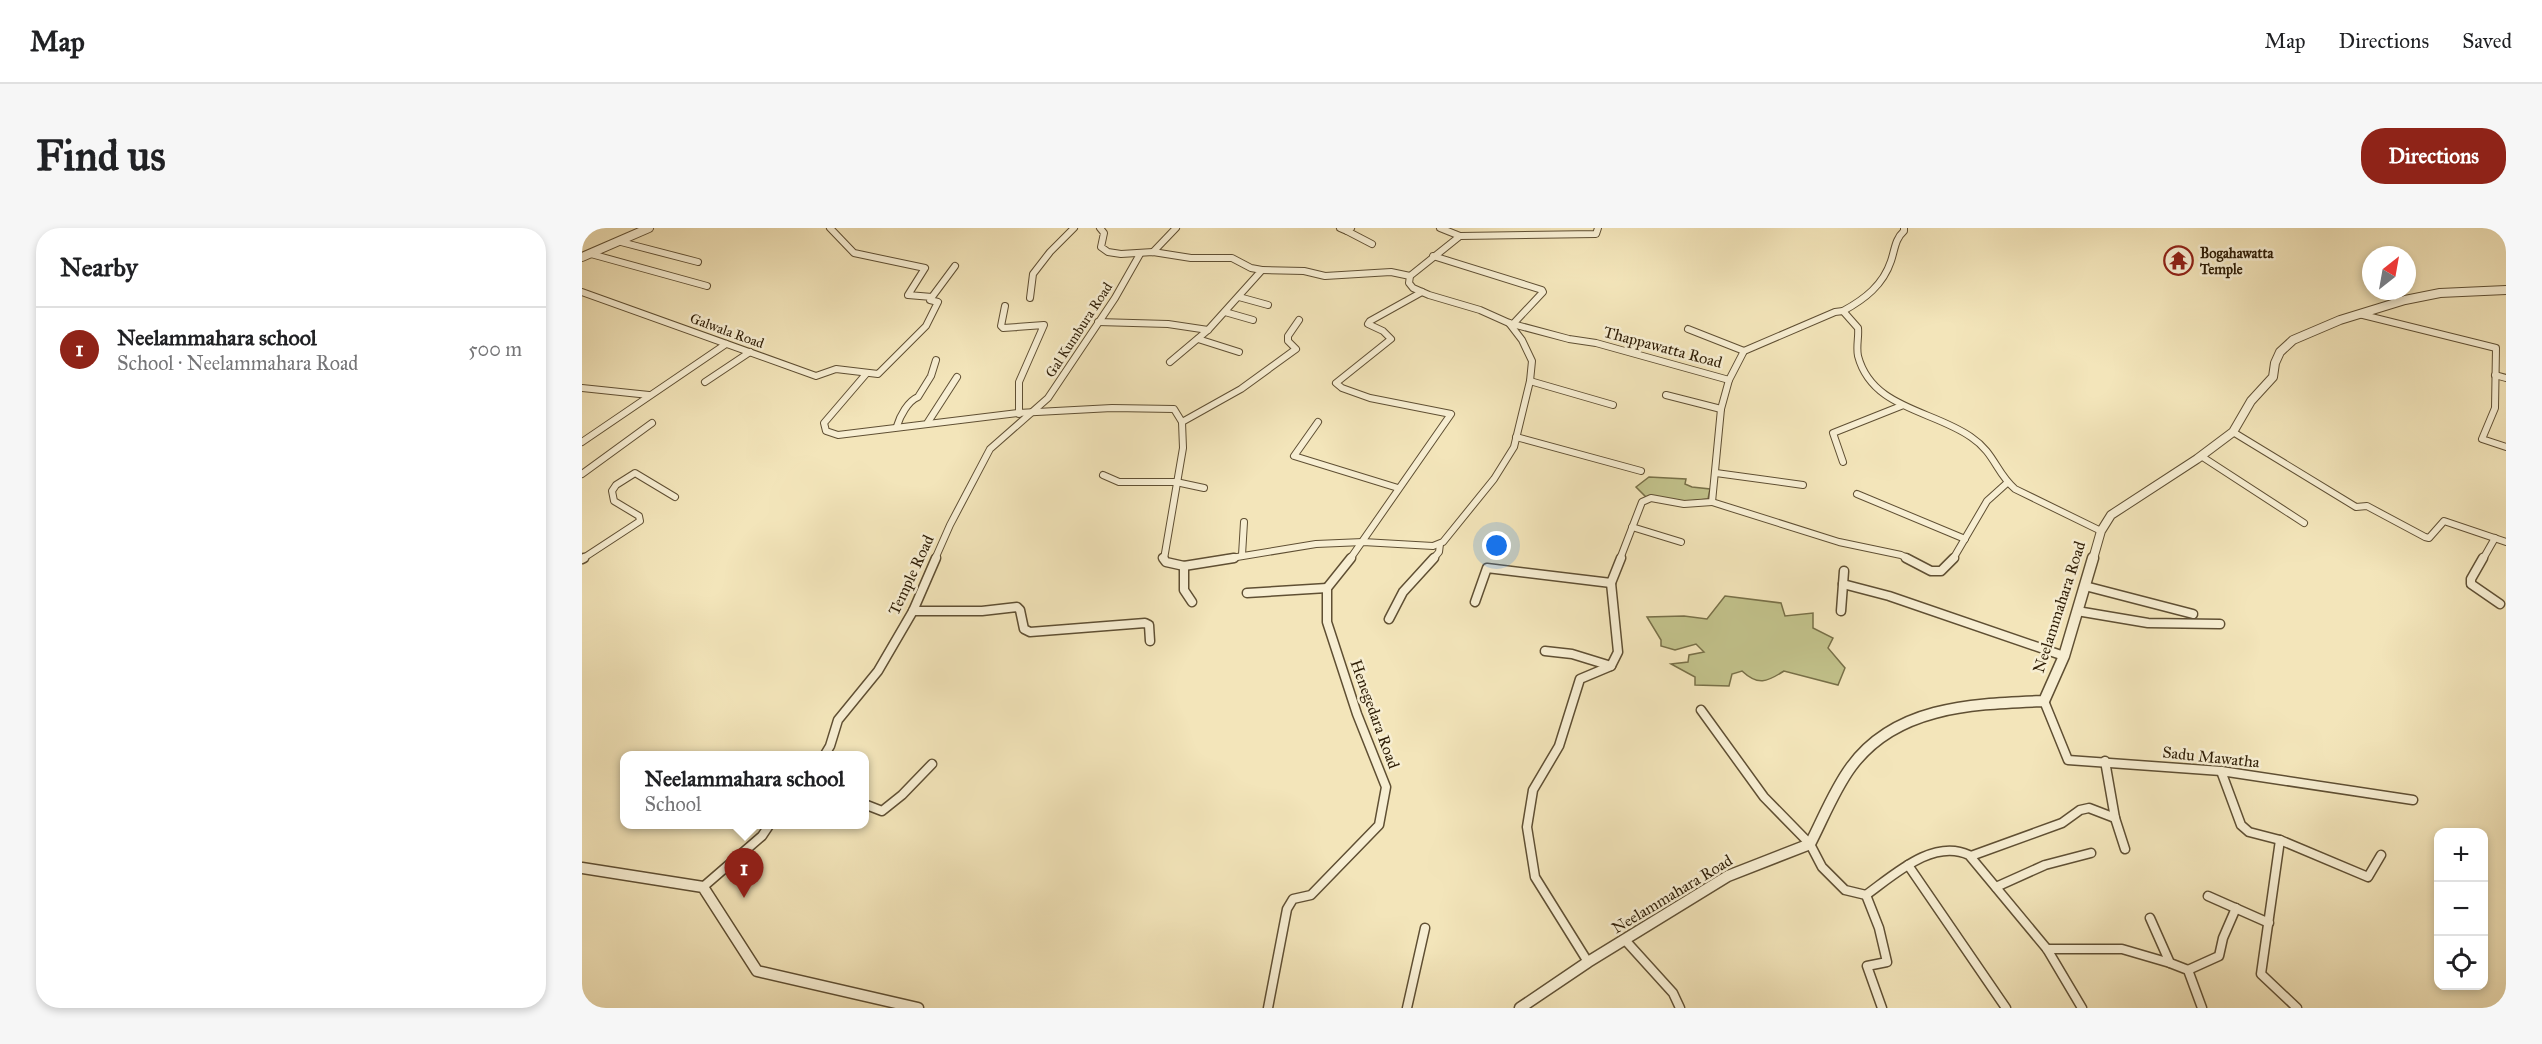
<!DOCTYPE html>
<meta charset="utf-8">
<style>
:root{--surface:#fff;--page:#f6f6f6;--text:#202124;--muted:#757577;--line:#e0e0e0;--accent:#8f2418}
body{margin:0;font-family:"IM FELL Great Primer",serif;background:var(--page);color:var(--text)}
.controls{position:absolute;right:18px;bottom:18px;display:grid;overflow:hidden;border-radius:12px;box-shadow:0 3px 9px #0003}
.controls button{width:54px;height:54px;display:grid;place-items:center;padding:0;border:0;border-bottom:2px solid var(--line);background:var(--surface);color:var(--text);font:30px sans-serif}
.compass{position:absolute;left:1780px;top:18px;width:54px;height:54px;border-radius:50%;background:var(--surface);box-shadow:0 3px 9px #0003;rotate:31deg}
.you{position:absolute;left:915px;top:318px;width:21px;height:21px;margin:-15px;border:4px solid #fff;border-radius:50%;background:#1a73e8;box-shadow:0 0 0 9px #1a73e833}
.badge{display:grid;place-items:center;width:39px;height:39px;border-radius:50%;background:var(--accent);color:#fff;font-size:20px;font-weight:700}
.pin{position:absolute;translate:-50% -50px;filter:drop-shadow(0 2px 3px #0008)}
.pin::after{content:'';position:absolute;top:32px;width:21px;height:18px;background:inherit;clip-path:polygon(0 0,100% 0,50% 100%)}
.popup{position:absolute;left:38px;top:523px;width:249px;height:78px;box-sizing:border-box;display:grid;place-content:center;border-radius:12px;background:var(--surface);filter:drop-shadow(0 2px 4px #0005);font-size:20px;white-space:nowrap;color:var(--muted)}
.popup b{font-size:22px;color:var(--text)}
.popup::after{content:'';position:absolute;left:50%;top:100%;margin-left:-12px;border:12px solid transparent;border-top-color:var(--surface)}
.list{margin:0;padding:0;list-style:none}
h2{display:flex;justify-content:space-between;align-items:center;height:78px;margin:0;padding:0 24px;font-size:26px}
h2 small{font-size:20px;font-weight:400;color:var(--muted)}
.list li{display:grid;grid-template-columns:39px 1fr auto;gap:18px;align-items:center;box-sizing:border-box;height:84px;padding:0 24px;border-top:2px solid var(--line)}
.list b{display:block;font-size:22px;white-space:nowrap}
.list p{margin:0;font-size:20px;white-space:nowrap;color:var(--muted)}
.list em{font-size:20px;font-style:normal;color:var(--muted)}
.icon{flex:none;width:33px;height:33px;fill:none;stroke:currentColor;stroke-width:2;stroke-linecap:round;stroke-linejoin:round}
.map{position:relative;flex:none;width:1924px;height:780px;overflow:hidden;border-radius:24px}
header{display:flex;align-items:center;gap:36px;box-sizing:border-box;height:84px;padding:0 30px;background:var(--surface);border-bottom:2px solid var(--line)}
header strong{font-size:28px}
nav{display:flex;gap:33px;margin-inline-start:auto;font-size:21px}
.intro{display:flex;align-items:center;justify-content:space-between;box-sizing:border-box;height:144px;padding:0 36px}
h1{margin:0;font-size:42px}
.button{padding:15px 27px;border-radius:24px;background:var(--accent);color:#fff;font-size:21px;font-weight:700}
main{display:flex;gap:36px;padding:0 36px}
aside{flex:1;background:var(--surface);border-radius:24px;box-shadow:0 3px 9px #0003}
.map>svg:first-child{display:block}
.green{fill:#c2c28b;stroke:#787048;stroke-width:1.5}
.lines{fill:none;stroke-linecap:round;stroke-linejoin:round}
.minor-far1-casing{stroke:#5f4f33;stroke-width:8}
.minor-casing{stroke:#5f4f33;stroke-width:11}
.tertiary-far1-casing{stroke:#5f4f33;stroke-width:10}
.tertiary-casing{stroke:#5f4f33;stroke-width:13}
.minor-far1{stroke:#f7eed2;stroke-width:6}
.minor{stroke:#f7eed2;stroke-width:8}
.tertiary-far1{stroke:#f7eed2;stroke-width:8}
.tertiary{stroke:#f7eed2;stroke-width:10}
.labels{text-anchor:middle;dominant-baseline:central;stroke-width:5;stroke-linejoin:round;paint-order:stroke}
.far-poi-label{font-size:14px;font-weight:bold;fill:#2e1d06;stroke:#f7eed2;text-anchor:start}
.far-street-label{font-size:14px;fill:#2e1d06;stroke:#f7eed2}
.street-label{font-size:16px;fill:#2e1d06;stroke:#f7eed2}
</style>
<header>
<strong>Map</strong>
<nav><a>Map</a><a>Directions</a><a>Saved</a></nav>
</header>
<div class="intro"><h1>Find us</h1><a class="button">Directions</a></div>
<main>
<aside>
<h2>Nearby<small></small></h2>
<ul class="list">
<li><span class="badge">1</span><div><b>Neelammahara school</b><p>School · Neelammahara Road</p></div><em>500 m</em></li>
</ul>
</aside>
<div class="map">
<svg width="1924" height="780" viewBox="0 0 1924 780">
<rect width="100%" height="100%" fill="#f3e5ba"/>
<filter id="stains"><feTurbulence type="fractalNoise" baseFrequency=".00333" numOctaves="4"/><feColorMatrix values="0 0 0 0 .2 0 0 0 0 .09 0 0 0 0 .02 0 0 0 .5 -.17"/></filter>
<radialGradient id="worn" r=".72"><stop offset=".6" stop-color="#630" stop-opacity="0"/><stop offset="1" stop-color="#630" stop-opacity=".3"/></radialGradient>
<!-- green -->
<g class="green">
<path d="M1067,249L1104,251L1103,256L1110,259L1128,261L1126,271L1100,274L1064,269L1054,259Z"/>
<path d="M1143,368L1199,375L1203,388L1231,385V400L1251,410L1246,420L1263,440L1256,457L1202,443C1185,454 1176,458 1160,443L1150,446L1147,458L1113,457V449L1089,436L1106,434L1107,427L1122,424L1114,416L1093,422L1079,418V412L1065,389L1102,388L1125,391Z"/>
</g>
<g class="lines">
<defs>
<g id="minor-far1">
<path d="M518,0L522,5L519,19L526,24L539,26L571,24L609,30H650L669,40L680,42L626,102L588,134"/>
<path d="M758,0L765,3L769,0"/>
<path d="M858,0L878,8"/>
<path d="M1016,0L1014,6L878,8L828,48L827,55L831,60L847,67L898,82L927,95L987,111L1014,115L1147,152L1139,181L1130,274L1102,276L1069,270L1060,274L1038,331"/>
<path d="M765,3L790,16"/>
<path d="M39,14L116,34"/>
<path d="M571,24L594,0"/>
<path d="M9,26L125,58"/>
<path d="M851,28L960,62L961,64L931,96"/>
<path d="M680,42L722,43L743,48L809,44L828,48"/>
<path d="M0,64L234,148L254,141L296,146L344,98L356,74L348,72L350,69L326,67L343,40L272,25L248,0"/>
<path d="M350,69L373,38"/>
<path d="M657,69L686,77"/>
<path d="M448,70L451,46L468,24L492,0"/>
<path d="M423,78L419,98L421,100L462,97L437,154V186"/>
<path d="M1261,83C1283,71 1301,57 1309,33C1313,21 1313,11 1322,3V0"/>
<path d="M643,84L671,92"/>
<path d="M1777,86L1914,120L1913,180L1900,211L1924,219"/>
<path d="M516,94L586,96L626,102"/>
<path d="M1106,101L1162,123"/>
<path d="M616,111L657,124"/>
<path d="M284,146L242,195L244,203L256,207L436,185L530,180L592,181L600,194L601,220L582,331"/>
<path d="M1913,147L1924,150"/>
<path d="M1147,152L1162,123L1253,84L1261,83L1276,100C1277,109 1274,118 1276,128C1290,181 1351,182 1389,209C1413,225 1414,245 1433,261L1519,303"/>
<path d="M948,153L1031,177"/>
<path d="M123,154L168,124"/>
<path d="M0,160L67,167"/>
<path d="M1084,167L1139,181"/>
<path d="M346,194L375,149"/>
<path d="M600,194L659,161L714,121L706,113V108L717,92"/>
<path d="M736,194L712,228L816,260"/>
<path d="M315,198C318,188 326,173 336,169L349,148L354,132"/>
<path d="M1651,204L1774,279L1785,278L1843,309L1847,310L1862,293L1924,314"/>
<path d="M934,209L1059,243"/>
<path d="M0,214L144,116"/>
<path d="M1619,228L1722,295"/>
<path d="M1261,234L1251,205L1319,178"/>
<path d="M1134,245L1221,257"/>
<path d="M0,246L70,195"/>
<path d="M521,247L537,254H594L622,260"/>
<path d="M1275,266L1383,311"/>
<path d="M1130,274L1257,314L1319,327L1327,331"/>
<path d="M1050,299L1099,314"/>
<path d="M660,327L662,294"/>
<path d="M0,331L58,293L57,288L32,273L30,263L34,257L53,245L93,269"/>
<path d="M353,331L368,297L408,221L466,170L533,70L558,26"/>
<path d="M643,331L734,316L781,314L851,318L861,314L912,251L932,219L948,153L950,133L940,112L927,95"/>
<path d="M768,331L869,186L788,170L760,160L754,155L809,111L801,103L786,96L788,93L840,64"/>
<path d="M851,331L857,324L858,316"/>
<path d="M1371,331L1405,273L1425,255"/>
<path d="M1901,331L1913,310"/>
</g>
<g id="minor">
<path d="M581,330L584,334L602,338L652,330"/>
<path d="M1324,330L1349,343H1359L1372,330"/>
<path d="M1901,330L1889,351V356L1918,376"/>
<path d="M0,331L2,330"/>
<path d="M602,338V362L610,374"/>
<path d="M1261,356L1307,368L1482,428"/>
<path d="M1503,358L1611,386"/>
<path d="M665,365L745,360"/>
<path d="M893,374L905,340L1029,355L1039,330"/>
<path d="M331,383H400L435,379L438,382L442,401L448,404L563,395L567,397L568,413"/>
<path d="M1259,383L1262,343"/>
<path d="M1495,383L1566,395L1638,396"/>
<path d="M807,391L821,364L852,330"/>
<path d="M963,423L990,426L1029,438"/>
<path d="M1462,473L1486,532L1639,543L1831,572"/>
<path d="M1119,482L1182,569L1228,616L1240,639L1263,662L1284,667C1312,647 1351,610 1387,627L1465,721L1500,780"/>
<path d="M242,528L248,518L256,492L296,443L331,383L354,330"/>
<path d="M1523,533L1533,590L1543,621"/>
<path d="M1639,543L1659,597L1667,604L1698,612L1786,649L1799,627"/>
<path d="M282,576L300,583L320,567L350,536"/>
<path d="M1698,612L1679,746L1715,780"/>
<path d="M1389,628L1480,595L1498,582L1507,580L1533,590"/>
<path d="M1326,637L1424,780"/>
<path d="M121,659L180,608L188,596"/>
<path d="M1414,659L1463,637L1509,625"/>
<path d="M1284,667L1297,700L1305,734L1285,738L1300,780"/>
<path d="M1626,668L1687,695"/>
<path d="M1568,690L1588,735L1606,742L1620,780"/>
<path d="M1043,712L1091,765L1098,780"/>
<path d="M1465,721H1540L1588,735"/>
<path d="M1006,734L953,649L945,599L951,562L977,518L998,451L1029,438L1036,424L1029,355"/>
<path d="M1606,742L1637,728L1641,710L1654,680"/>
<path d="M686,780L705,681L711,671L729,667L797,597L804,559L775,486L745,394V360L769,330"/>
<path d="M825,780L843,700"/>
</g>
<g id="tertiary-far1">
<path d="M0,29L67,0"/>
<path d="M1511,331L1519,303L1529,287L1615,231L1651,204L1669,173L1691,149L1693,135L1698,124L1711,112L1758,92L1823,72L1858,65L1924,62"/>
</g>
<g id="tertiary">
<path d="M0,640L121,659L175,743L336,780"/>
<path d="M938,780L1006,734L1146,648L1228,616C1241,591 1252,562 1269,539C1314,477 1393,476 1462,473L1482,428L1511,330"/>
</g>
</defs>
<!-- minor-far1 casing -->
<use href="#minor-far1" class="minor-far1-casing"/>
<!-- minor casing -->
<use href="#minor" class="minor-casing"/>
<!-- tertiary-far1 casing -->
<use href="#tertiary-far1" class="tertiary-far1-casing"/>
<!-- tertiary casing -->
<use href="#tertiary" class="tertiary-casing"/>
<!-- minor-far1 -->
<use href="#minor-far1" class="minor-far1"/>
<!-- minor -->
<use href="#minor" class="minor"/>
<!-- tertiary-far1 -->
<use href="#tertiary-far1" class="tertiary-far1"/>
<!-- tertiary -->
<use href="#tertiary" class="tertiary"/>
</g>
<!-- icons -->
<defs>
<symbol id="temple-ring" viewBox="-11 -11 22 22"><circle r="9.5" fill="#f7eed2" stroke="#8f2418" stroke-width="1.5"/><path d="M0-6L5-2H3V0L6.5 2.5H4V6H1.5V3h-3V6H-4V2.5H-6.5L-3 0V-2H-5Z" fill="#8f2418"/></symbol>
</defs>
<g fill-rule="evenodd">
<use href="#temple-ring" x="1580" y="16" width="33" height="33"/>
</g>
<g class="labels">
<!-- far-poi labels -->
<g class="far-poi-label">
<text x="1618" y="25">Bogahawatta<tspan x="1618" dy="16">Temple</tspan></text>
</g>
<!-- far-street labels -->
<g class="far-street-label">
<text transform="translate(497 102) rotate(-57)">Gal Kumbura Road</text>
<text transform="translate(145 103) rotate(20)">Galwala Road</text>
</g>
<!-- street labels -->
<g class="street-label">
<text transform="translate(1081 119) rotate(15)">Thappawatta Road</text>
<text transform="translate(329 347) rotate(-65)">Temple Road</text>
<text transform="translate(1477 379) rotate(-72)">Neelammahara Road</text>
<text transform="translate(793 486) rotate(70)">Henegedara Road</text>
<text transform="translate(1629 529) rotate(6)">Sadu Mawatha</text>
<text transform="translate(1090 666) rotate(-31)">Neelammahara Road</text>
</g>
</g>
<rect width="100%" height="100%" filter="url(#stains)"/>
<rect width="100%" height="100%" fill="url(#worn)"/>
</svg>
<div class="controls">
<button>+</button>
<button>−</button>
<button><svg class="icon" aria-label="locate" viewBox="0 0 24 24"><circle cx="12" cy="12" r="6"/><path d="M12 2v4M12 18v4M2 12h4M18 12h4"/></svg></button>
</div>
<svg class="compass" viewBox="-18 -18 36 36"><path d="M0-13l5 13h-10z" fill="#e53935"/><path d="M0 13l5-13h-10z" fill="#757577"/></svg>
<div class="you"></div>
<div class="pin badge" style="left:162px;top:670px">1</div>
<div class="popup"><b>Neelammahara school</b>School</div>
</div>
</main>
